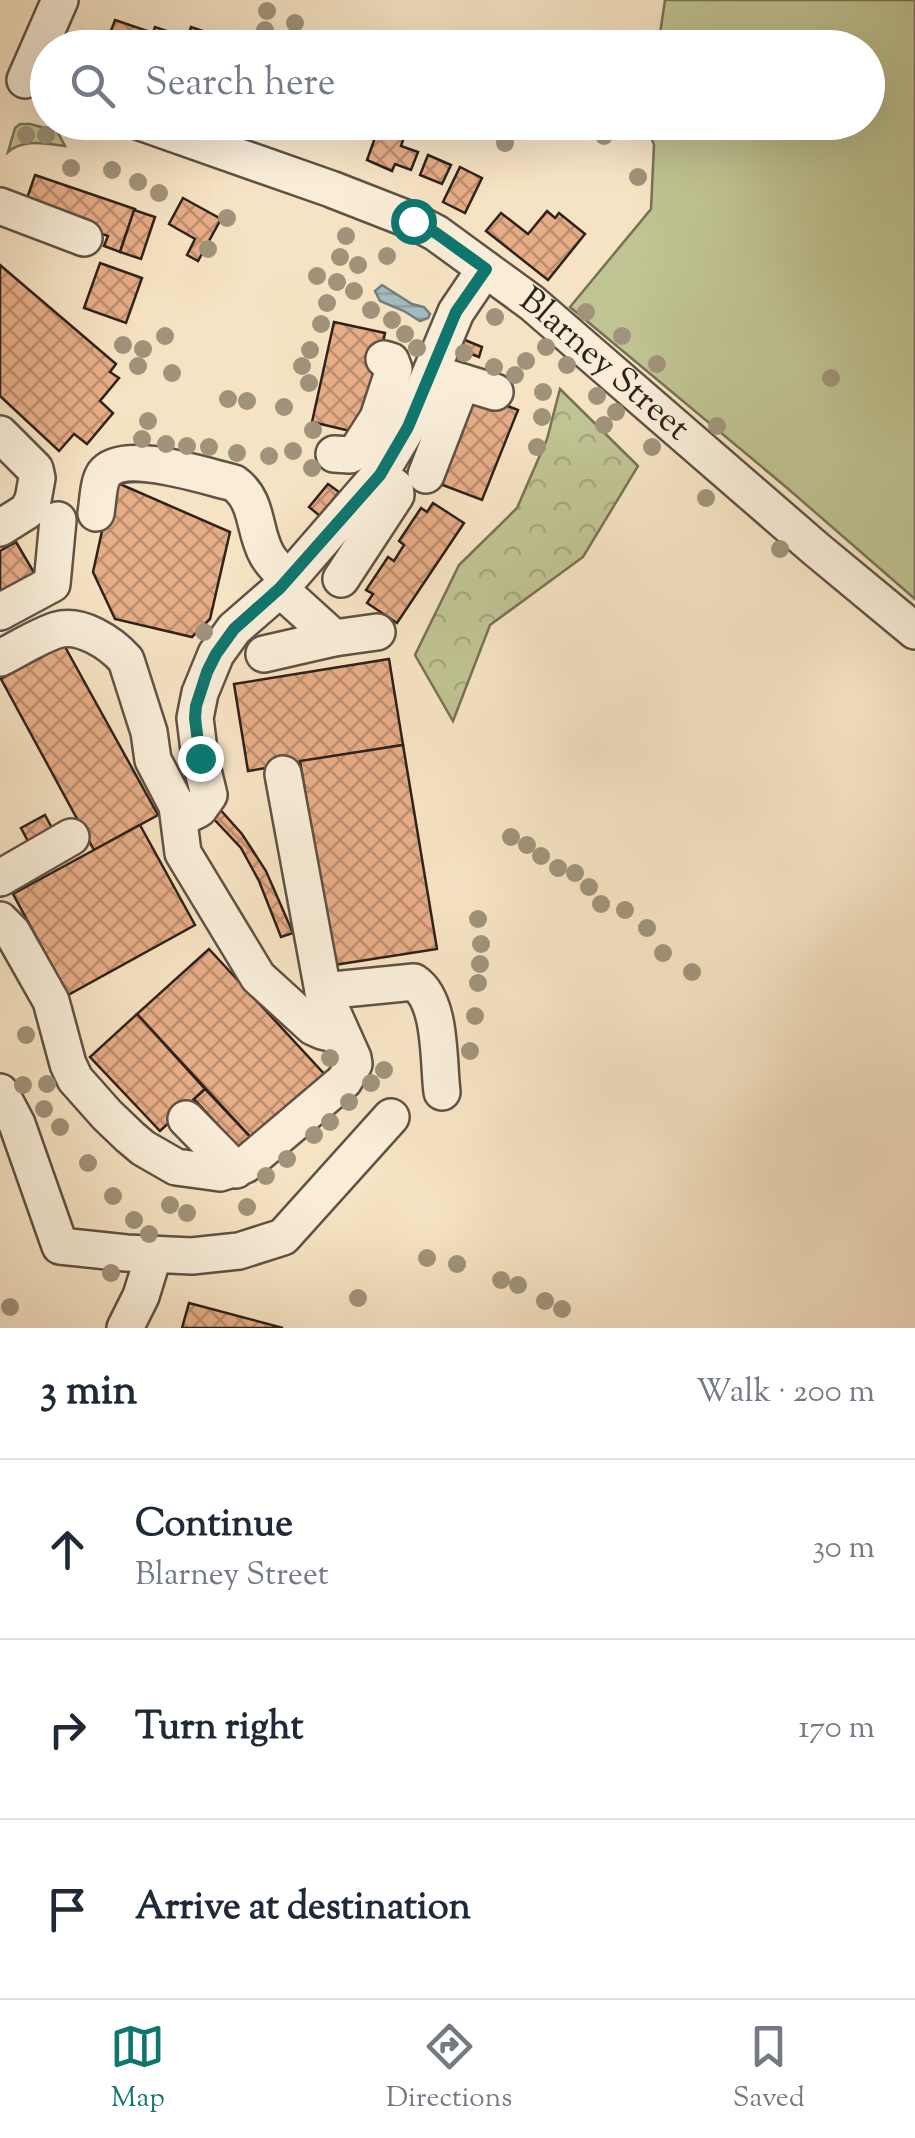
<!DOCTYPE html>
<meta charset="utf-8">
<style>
:root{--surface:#fff;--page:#f2f2f3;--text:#1f2937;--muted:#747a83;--line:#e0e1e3;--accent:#0f766e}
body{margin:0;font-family:"Sorts Mill Goudy",serif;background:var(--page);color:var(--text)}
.stop{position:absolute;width:30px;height:30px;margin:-22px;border:8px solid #0f766e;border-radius:50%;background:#fff}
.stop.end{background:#0f766e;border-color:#fff;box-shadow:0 2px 10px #0008}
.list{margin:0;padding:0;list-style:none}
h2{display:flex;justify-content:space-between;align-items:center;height:130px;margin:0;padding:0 40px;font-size:42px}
h2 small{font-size:32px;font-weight:400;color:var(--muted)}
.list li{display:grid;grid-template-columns:65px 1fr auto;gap:30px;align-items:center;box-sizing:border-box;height:180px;padding:0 40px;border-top:2px solid var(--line)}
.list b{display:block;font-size:38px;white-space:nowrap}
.list p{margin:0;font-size:32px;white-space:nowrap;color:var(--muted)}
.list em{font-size:32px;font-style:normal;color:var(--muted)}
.icon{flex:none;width:55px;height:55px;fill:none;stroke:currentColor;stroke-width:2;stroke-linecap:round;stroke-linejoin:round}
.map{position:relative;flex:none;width:915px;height:1328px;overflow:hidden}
.search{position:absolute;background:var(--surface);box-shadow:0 10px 40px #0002;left:30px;right:30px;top:30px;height:110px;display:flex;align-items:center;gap:25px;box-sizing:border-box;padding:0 35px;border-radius:55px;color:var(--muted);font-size:38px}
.sheet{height:670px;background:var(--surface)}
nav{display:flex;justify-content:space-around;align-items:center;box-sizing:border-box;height:140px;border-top:2px solid var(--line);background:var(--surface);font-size:28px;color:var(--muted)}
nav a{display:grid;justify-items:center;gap:5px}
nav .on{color:var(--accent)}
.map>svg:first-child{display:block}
.green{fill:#c0c392;stroke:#777256;stroke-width:2.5}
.forest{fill:url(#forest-crowns);stroke:#777256;stroke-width:2.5}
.water{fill:url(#water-rules);stroke:#747e7d;stroke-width:2.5}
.building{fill:url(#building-cross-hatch);stroke:#2e221b;stroke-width:2.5}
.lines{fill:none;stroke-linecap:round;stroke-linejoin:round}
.minor-casing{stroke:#605245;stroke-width:40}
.minor{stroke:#f9edd8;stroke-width:35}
.tree{fill:#a0937a}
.route{stroke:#0f766e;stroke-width:12}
.labels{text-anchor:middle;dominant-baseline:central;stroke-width:8;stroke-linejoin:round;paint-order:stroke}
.street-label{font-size:35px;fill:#2e221b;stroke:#f9edd8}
</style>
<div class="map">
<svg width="915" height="1328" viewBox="0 0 915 1328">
<defs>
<pattern id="forest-crowns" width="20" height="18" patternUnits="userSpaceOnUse" patternTransform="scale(2.5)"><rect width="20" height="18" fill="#c0c392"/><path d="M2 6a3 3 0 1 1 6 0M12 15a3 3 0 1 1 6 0" fill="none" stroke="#a5a77d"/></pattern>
<pattern id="water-rules" width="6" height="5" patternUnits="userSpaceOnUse" patternTransform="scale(2.5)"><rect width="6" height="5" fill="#a3bbbf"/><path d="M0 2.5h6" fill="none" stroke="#8da0a4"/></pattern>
<pattern id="building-cross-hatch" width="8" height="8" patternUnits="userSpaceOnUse" patternTransform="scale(2.5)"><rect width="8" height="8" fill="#e7ad87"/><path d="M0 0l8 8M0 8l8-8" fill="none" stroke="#bc8c6e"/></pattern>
</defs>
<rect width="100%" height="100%" fill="#f6e3c3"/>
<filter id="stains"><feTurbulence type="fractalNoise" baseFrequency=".002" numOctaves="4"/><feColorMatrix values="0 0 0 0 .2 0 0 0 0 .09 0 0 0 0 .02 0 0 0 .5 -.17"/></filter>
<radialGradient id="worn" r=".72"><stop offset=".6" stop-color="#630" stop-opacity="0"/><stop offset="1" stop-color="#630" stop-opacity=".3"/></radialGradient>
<!-- green -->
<g class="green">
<path d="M665,0H915V599L786,487L570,307L651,209L654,145L646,123L868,122V48L658,47Z"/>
<path d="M20,124H30L57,131L65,146C46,144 24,138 8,152L15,128Z"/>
</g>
<!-- forest -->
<path class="forest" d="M560,389L638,466L583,557L490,625L453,721L415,655L459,565L517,508L547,439Z"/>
<!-- water -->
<path class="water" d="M382,285L412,304L424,307L430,314L428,318L420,321L404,311L380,301L375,291Z"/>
<!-- building -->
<g class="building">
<path d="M115,20L153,33L155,27L182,36L178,48H116L106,44Z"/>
<path d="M191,27L229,40L226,48H184Z"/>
<path d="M390,122H409L401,146L418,152L411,170L395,164L392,171L367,160L377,132L386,135Z"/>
<path d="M428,155L451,165L442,184L420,175Z"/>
<path d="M460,167L482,178L465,213L443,202Z"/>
<path d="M35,175L135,209L120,252L104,246L108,236L24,207Z"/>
<path d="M183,198L221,219L198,261L187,255L195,239L169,224Z"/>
<path d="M134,210L155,217L141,259L120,252Z"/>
<path d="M547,211L555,218L559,213L585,234L548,280L486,231L501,213L528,234Z"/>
<path d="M100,263L142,278L126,323L84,308Z"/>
<path d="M0,265L116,364L110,372L119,378L100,401L113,413L87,444L74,434L59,451L0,396Z"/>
<path d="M334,322L385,333L363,434L312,422Z"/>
<path d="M460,338L482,347L479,357L455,348Z"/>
<path d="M468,391L518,410L482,500L432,481Z"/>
<path d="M113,481L230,532L210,619L192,637L115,619L93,572Z"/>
<path d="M328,484L339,492L320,516L309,507Z"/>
<path d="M433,503L464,523L397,623L367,603L373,594L366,590L388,557L394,561L404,545L399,541L421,508L427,512Z"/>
<path d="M16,542L39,581L0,604V551Z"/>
<path d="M64,645L158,815L94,850L1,679Z"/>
<path d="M389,659L403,745L248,771L234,684Z"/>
<path d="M403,745L437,949L334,965L300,761Z"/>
<path d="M217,806L242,834L266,871L293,933L281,937L259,881L241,848L210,815Z"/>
<path d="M45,815L54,832L30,845L21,828Z"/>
<path d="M140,825L195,925L68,995L13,894Z"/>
<path d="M209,949L327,1077L256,1143L137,1014Z"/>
<path d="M137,1014L205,1089L160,1131L90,1057Z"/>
<path d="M205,1089L253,1140L242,1151L194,1099Z"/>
<path d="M189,1303L283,1328H182Z"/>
</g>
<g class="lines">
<defs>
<g id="minor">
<path d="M25,80L60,0"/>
<path id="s1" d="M140,122L331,189L413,221L436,233L532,303L816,549L915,631"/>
<path d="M0,206L84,238"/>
<path d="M442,376L495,392"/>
<path d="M0,434L35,469L37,478L33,500L27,511L0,528"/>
<path d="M334,454L350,455L357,451L378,418L394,369L391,361L384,359"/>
<path d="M426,475L462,382"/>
<path d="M96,513C98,502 98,483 104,474C123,448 207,477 234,483C259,501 253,531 267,555C272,564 281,572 288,580"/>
<path d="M341,579L396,495L395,487L379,475"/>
<path d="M280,589L334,638"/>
<path d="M0,612L52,584L58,520"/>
<path d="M264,654L334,638L377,632"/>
<path d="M0,658C18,649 38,636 57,630C81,623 111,643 126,660L149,732L153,760L177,806"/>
<path d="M283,774L323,991"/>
<path d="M0,878L71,837"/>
<path d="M0,920L12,932L51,1001L68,1064L75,1079L107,1115L130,1137L143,1148L176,1167L220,1173L245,1165L344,1081L354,1064L353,1058L323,991L414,982C442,1001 438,1060 442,1092"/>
<path d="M342,1036L322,1031L313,1027L258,977L183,853L177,806L181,810L191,813L199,809L209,795L200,758L195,718L200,693L216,654L234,629L280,589L379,475L408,427L456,312L485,269"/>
<path d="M0,1092L17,1124L60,1246L126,1253L192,1256L239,1251L283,1237L391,1117"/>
<path d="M186,1119L236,1170"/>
<path d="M125,1328L141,1296L154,1254"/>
</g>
</defs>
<!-- minor casing -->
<use href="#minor" class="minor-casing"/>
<!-- minor -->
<use href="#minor" class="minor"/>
</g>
<!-- trees -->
<g class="tree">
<circle cx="267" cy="11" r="9"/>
<circle cx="295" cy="23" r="9"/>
<circle cx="265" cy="30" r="9"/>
<circle cx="26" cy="135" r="9"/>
<circle cx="46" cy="135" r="9"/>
<circle cx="604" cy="136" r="9"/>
<circle cx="505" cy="143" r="9"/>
<circle cx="71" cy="168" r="9"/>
<circle cx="112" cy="170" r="9"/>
<circle cx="638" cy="177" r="9"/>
<circle cx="138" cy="182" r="9"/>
<circle cx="159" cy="193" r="9"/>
<circle cx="227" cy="218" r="9"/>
<circle cx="346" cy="236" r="9"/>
<circle cx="208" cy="249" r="9"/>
<circle cx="387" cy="256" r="9"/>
<circle cx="340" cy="257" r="9"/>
<circle cx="358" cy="265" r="9"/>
<circle cx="317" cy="276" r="9"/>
<circle cx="337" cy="282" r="9"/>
<circle cx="354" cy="291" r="9"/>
<circle cx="327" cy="303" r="9"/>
<circle cx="371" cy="310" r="9"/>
<circle cx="586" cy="312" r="9"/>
<circle cx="495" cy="317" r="9"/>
<circle cx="392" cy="320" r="9"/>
<circle cx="321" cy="324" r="9"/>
<circle cx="405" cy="334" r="9"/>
<circle cx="165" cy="336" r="9"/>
<circle cx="622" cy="336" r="9"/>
<circle cx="123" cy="345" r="9"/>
<circle cx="546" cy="347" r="9"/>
<circle cx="417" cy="348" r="9"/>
<circle cx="143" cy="349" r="9"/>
<circle cx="310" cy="350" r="9"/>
<circle cx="464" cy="353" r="9"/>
<circle cx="526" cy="361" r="9"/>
<circle cx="657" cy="364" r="9"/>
<circle cx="567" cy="365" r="9"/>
<circle cx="138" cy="366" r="9"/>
<circle cx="302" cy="366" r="9"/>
<circle cx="494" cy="367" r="9"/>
<circle cx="172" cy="373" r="9"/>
<circle cx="515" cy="375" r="9"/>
<circle cx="831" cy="378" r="9"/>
<circle cx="309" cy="383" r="9"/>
<circle cx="543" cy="392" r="9"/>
<circle cx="597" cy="396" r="9"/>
<circle cx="228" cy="399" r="9"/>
<circle cx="247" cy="401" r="9"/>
<circle cx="284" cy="407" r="9"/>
<circle cx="616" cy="412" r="9"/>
<circle cx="542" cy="417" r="9"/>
<circle cx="148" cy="421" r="9"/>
<circle cx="604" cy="425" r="9"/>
<circle cx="717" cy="426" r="9"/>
<circle cx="313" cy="430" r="9"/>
<circle cx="142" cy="439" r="9"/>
<circle cx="166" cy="444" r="9"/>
<circle cx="187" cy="446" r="9"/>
<circle cx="209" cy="447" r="9"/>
<circle cx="537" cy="447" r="9"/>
<circle cx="652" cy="447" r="9"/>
<circle cx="293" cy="451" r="9"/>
<circle cx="237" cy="453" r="9"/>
<circle cx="269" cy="456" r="9"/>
<circle cx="312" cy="468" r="9"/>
<circle cx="706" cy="498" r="9"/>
<circle cx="780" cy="549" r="9"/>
<circle cx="204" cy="632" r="9"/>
<circle cx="511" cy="837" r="9"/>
<circle cx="527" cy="845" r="9"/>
<circle cx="541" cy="856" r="9"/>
<circle cx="558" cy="868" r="9"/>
<circle cx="575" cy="873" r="9"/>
<circle cx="589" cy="887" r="9"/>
<circle cx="601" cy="904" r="9"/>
<circle cx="625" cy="910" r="9"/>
<circle cx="478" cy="919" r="9"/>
<circle cx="647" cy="928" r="9"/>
<circle cx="481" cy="944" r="9"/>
<circle cx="663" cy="953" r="9"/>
<circle cx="480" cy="964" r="9"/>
<circle cx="692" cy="972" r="9"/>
<circle cx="478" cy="983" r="9"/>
<circle cx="475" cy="1016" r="9"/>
<circle cx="26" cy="1035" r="9"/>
<circle cx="470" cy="1051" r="9"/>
<circle cx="330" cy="1058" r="9"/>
<circle cx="384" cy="1070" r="9"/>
<circle cx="371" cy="1083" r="9"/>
<circle cx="47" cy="1084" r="9"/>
<circle cx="23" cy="1085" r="9"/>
<circle cx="349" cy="1102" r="9"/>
<circle cx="44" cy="1109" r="9"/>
<circle cx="330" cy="1122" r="9"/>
<circle cx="60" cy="1127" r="9"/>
<circle cx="314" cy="1135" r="9"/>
<circle cx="287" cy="1159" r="9"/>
<circle cx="88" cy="1163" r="9"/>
<circle cx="266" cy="1176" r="9"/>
<circle cx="113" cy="1196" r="9"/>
<circle cx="170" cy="1205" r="9"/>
<circle cx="247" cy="1207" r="9"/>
<circle cx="187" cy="1213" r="9"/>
<circle cx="134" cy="1220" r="9"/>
<circle cx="149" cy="1234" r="9"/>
<circle cx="427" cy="1258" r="9"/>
<circle cx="457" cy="1264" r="9"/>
<circle cx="111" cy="1273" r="9"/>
<circle cx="501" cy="1280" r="9"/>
<circle cx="518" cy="1285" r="9"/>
<circle cx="358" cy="1298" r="9"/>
<circle cx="545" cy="1301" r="9"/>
<circle cx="10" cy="1307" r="9"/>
<circle cx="562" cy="1309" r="9"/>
</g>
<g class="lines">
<!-- route -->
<path class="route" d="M200,758L195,718L196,706L207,672L216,654L234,629L280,588L380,475L408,427L456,312L486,269L436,233L413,221"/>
</g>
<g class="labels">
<!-- street labels -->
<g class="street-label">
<text stroke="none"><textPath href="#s1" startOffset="530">Blarney Street</textPath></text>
</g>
</g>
<rect width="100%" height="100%" filter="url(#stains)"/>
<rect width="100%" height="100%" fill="url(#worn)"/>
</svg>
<div class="stop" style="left:413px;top:221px"></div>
<div class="stop end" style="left:200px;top:758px"></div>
<div class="search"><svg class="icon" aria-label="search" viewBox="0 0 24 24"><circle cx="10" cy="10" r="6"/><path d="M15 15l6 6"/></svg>Search here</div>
</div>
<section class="sheet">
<h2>3 min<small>Walk · 200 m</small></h2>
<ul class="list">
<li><svg class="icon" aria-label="ahead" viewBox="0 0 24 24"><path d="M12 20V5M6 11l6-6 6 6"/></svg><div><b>Continue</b><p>Blarney Street</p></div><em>30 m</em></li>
<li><svg class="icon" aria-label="right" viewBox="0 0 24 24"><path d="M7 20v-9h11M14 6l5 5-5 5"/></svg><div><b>Turn right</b></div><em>170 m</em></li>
<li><svg class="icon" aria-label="arrive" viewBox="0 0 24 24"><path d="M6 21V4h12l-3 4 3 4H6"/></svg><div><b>Arrive at destination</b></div></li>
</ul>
</section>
<nav>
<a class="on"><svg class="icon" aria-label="map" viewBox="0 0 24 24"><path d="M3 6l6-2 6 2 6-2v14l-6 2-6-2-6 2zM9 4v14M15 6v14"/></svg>Map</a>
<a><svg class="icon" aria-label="directions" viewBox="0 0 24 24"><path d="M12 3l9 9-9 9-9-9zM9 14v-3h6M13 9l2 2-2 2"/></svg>Directions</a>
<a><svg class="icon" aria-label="saved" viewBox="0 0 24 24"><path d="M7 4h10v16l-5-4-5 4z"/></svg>Saved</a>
</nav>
